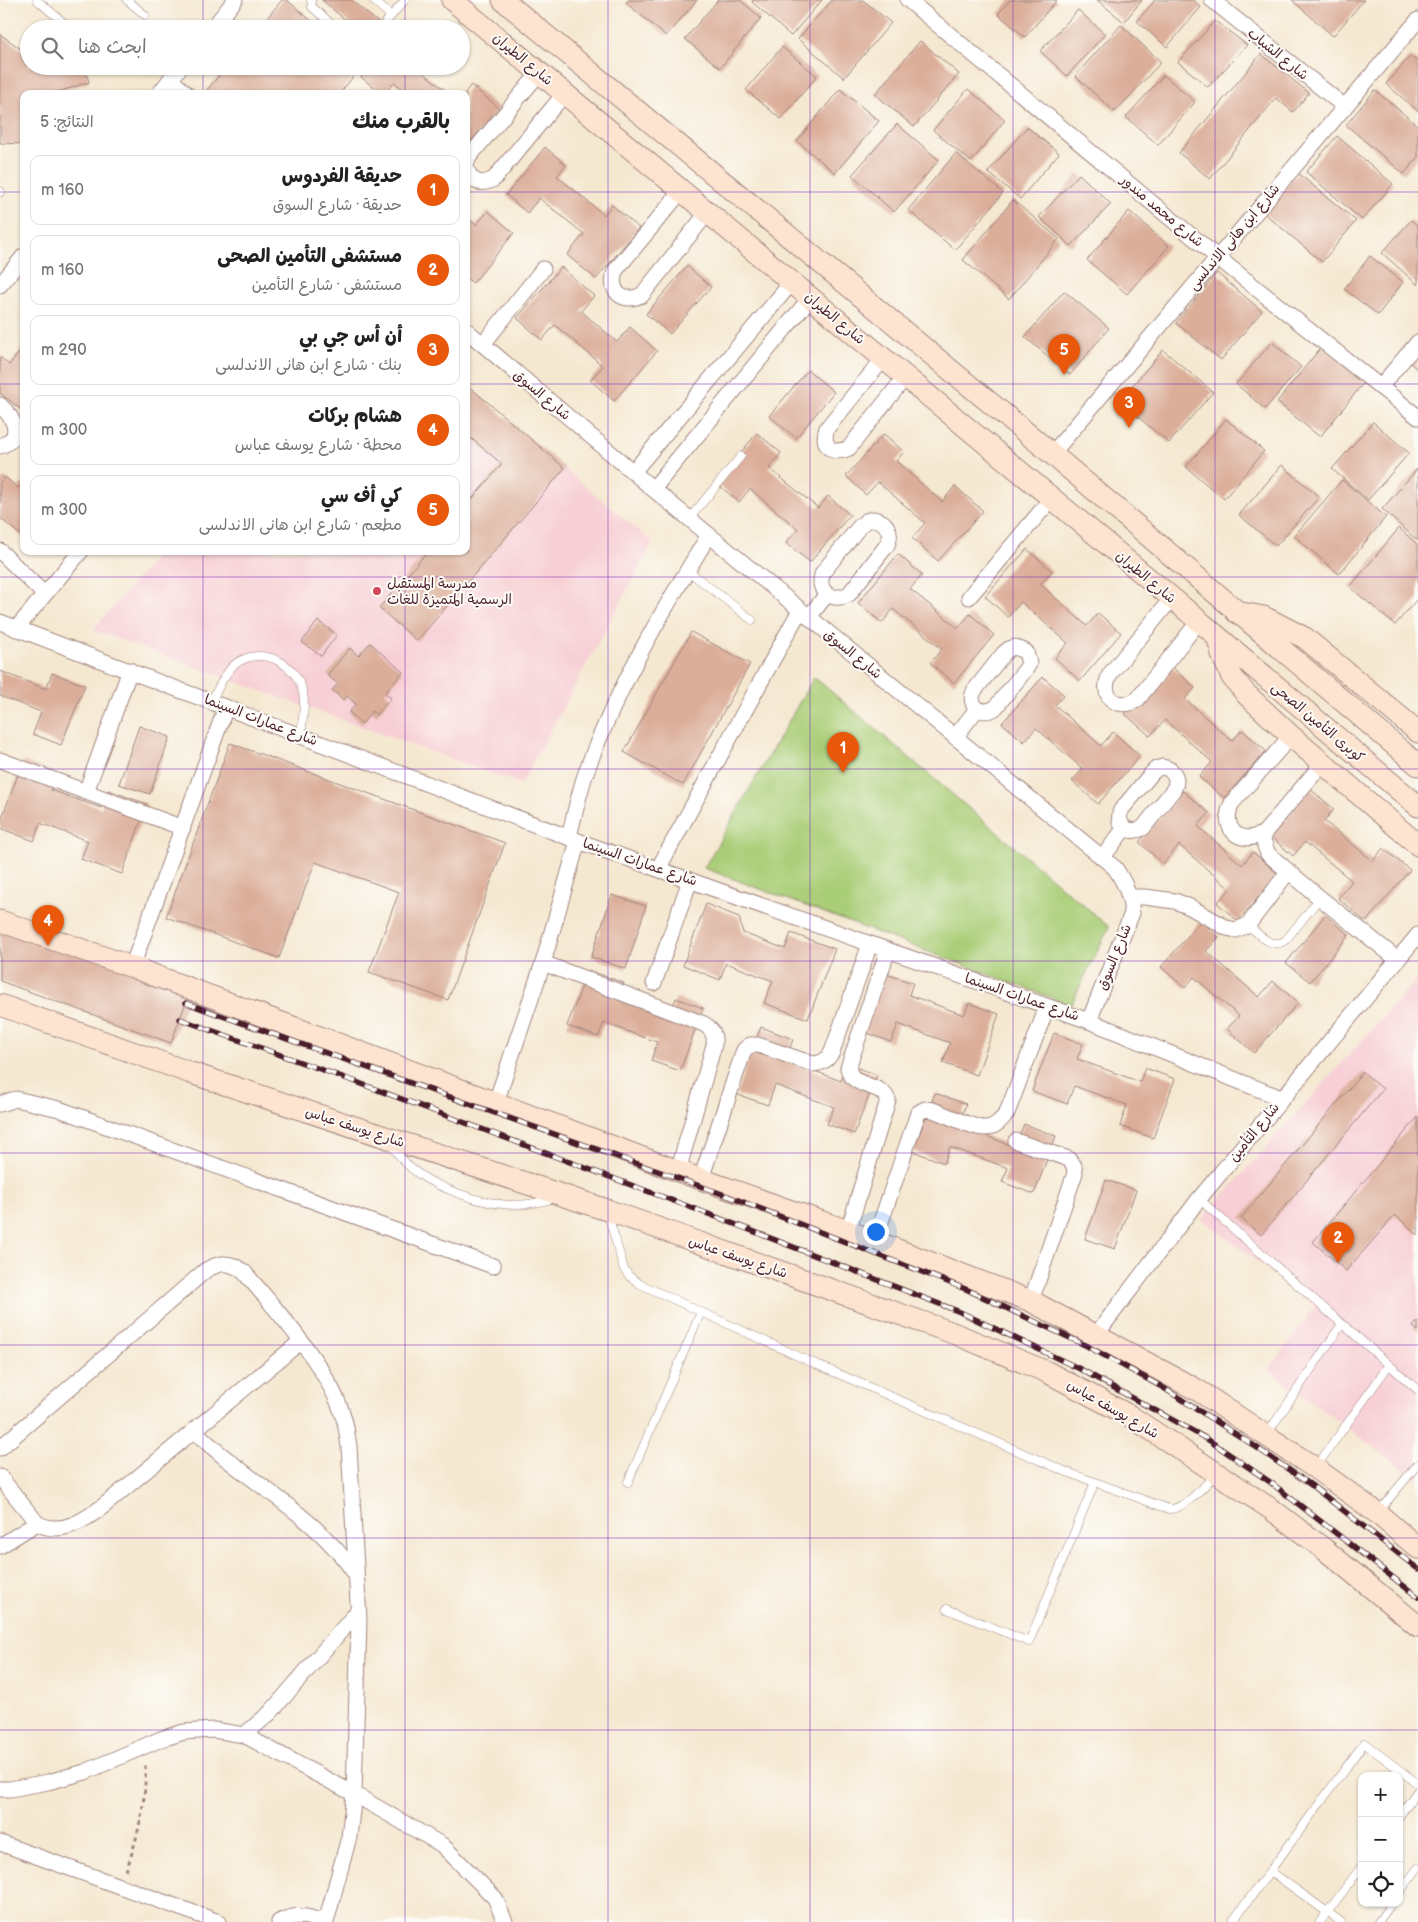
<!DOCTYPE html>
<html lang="ar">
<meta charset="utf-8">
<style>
:root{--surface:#fff;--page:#f2f2f2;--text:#222;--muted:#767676;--line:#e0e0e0;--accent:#ea580c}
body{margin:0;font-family:"Balsamiq Sans","Playpen Sans Arabic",sans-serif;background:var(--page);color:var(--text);direction:rtl}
.controls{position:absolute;right:15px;bottom:15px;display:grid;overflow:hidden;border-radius:10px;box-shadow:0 1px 4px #0004}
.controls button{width:45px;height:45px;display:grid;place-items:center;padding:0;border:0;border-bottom:1px solid var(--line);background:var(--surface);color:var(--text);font:25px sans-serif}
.you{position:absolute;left:875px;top:1231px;width:18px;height:18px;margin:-12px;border:4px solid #fff;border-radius:50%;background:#1a73e8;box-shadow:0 0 0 8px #1a73e833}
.badge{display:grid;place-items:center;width:32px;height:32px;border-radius:50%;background:var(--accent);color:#fff;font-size:16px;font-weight:700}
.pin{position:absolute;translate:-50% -41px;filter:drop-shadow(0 1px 2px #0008)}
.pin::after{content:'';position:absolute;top:26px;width:18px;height:15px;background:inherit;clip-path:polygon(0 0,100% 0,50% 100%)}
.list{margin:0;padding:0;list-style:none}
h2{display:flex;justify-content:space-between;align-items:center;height:65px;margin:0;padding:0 20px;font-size:21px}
h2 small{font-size:16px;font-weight:400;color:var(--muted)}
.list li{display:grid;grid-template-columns:32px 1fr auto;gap:15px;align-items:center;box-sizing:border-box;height:70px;margin:0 10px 10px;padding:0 10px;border:1px solid var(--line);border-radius:10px}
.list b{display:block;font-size:19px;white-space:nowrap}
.list p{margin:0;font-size:16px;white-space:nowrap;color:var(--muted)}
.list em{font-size:16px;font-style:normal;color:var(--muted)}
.icon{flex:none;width:28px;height:28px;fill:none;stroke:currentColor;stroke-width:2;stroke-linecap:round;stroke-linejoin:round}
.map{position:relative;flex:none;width:1418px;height:1922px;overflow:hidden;direction:ltr}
.search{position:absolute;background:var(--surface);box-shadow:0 1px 4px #0004;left:20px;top:20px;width:450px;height:55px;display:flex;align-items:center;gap:12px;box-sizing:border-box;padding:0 18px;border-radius:28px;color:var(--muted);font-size:19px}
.panel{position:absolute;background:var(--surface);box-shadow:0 1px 4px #0004;left:20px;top:90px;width:450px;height:465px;border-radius:10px;direction:rtl}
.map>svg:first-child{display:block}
.built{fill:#f7cfd5}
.green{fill:#aace78;stroke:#7a7652}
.building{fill:#dbae9a}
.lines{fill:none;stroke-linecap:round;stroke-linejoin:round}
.lane-casing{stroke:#a0847e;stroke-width:9}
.street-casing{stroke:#a0847e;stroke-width:17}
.secondary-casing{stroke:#a0847e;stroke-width:23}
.path{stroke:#a0847e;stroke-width:3;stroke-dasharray:4 4;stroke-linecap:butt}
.lane{stroke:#fff;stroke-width:8}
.street{stroke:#fff;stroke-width:15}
.secondary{stroke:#fde4d0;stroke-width:21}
.rail-casing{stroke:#4a1f2b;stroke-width:5.5}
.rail{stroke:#fdfcf7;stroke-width:4;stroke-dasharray:11;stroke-linecap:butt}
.grid{fill:none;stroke:#7b2cbf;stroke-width:1;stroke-opacity:0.55}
.poi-dot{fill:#d1495b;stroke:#fdfcf7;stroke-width:2}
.labels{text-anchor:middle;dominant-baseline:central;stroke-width:4;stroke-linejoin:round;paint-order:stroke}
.street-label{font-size:14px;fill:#4a1f2b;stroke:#fdfcf7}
.poi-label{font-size:14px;fill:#4a1f2b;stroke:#fdfcf7;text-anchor:start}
</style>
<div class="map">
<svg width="1418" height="1922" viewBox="0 0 1418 1922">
<rect width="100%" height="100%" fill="#fdfcf7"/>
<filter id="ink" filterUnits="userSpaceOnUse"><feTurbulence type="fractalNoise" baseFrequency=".02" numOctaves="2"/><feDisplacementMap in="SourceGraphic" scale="10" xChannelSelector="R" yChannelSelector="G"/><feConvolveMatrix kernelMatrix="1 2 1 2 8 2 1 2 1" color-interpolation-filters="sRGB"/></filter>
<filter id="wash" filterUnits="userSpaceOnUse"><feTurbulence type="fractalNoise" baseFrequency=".0096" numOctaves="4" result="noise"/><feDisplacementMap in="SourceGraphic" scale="20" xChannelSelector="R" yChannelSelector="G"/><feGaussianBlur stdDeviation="1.12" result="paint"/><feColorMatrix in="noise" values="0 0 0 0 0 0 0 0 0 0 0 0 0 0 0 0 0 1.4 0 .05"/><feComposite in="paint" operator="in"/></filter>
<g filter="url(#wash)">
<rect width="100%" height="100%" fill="#f5e8d1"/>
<!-- built -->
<g class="built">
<path d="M466,386L653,543L521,784L93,630L161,551H466Z"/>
<path d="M1418,978V1480L1269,1370L1315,1306L1202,1219Z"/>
</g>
<!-- green -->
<path class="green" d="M814,677L1109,927L1071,1005L704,868Z"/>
<g id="blocks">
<!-- building -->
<g class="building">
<path d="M282,0H287L321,29H258Z"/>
<path d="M322,0H351L380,24L376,29H356Z"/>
<path d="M629,0H697L666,36L626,3Z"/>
<path d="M718,0H740L761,18L720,68L685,39Z"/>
<path d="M753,0H822L791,36L752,2Z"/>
<path d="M832,0H863L891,23L844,78L798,39Z"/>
<path d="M1010,0H1057L1025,37L998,14Z"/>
<path d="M1097,0H1142L1124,22Z"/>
<path d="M1155,0H1193L1201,7L1167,47L1137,21Z"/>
<path d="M1292,0H1364L1333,36Z"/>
<path d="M1078,10L1105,34L1067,76L1040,51Z"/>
<path d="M1215,21L1247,45L1208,87L1178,62Z"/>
<path d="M1121,25L1161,62L1115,112L1075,76Z"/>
<path d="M0,34L25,52L29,51V66H84L89,82L52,94H24V144L0,143Z"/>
<path d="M920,41L959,74L914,127L875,94Z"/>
<path d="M782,47L817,76L781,119L746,90Z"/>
<path d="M1261,54L1309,93L1293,112L1276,98L1210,179L1179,153Z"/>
<path d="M1410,56L1418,62V111L1386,84Z"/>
<path d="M227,66H362L339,94H209L206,91Z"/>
<path d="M369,66H415L450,94H409L394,82L385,94H382L361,77Z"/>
<path d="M1164,75L1195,102L1158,145L1126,117Z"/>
<path d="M471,85L499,108L466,147V94H464Z"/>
<path d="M840,89L879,121L835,173L797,141Z"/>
<path d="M968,89L1005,120L971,162L933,130Z"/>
<path d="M1375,90L1418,126V157L1404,174L1346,125Z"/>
<path d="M897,124L939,160L894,212L852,175Z"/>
<path d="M1027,127L1059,153L1020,199L988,172Z"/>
<path d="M1337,136L1393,184L1362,220L1306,172Z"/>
<path d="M545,147L566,165L557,176L604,215L612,205L639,228L596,279L567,255L584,234L539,198L527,213L506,195Z"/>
<path d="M956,153L1003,193L955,250L908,210Z"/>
<path d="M1298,173L1356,221L1322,262L1264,213Z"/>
<path d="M1079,174L1111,204L1071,246L1039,217Z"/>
<path d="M1013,200L1059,239L1009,299L963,260Z"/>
<path d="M488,211L514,233L473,283L466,278V217L476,225Z"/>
<path d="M1129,211L1169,246L1127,294L1087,260Z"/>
<path d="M1411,220L1418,226V285L1382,253Z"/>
<path d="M1370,256L1403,282L1378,315L1344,289Z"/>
<path d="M687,266L711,287L670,334L646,314Z"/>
<path d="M561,267L594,296L581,311L617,342L630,327L657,351L614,401L590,380L603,366L555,325L542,340L517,318Z"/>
<path d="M1217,273L1262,311L1221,360L1176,323Z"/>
<path d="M1064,291L1109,328L1070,375L1025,337Z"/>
<path d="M1272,342L1301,367L1265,409L1236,384Z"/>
<path d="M1322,346L1365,381L1320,437L1277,402Z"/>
<path d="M24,347V412L0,393V357L9,365Z"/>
<path d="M1163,350L1213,392L1169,443L1119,401Z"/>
<path d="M1418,353V370L1410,363Z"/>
<path d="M808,370L834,392L796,438L769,416Z"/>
<path d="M466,384L565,468L417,641L379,608L428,551H466V506L502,464L466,434Z"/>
<path d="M1226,419L1264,451L1224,499L1186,467Z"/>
<path d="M1373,422L1409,453L1368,500L1332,469Z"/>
<path d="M757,433L781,453L769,468L818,508L828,496L850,515L810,562L786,543L798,529L750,489L739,502L716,483Z"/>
<path d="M884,434L904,452L896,461L942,502L955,486L983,511L938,561L912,538L925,523L878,482L866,495L846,476Z"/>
<path d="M1282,465L1319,497L1276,546L1239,515Z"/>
<path d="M1418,468V541L1382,509Z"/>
<path d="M5,477L18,488L24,482V538L0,518V482Z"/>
<path d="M1342,480L1386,517L1339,574L1294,536Z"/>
<path d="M1399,528L1418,545V598L1395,625L1350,587Z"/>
<path d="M1027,549L1052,571L1040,584L1087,626L1098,613L1121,633L1080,681L1055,658L1068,643L1021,602L1008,617L985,596Z"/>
<path d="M898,554L922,575L910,589L958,628L970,614L994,635L954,683L930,663L942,649L893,609L882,623L858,603Z"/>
<path d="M318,621L337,635L321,656L302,642Z"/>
<path d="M691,632L750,664L683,785L624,752Z"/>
<path d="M370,643L403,672L385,693L391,698L376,715L372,711L362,724L349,712L356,704L347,696L344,700L332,690L338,684L327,675L350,648L358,656Z"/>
<path d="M1169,664L1195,688L1185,699L1232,741L1242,730L1266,751L1224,798L1199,777L1212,762L1165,720L1150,736L1125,714Z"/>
<path d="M0,671L46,689L52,673L85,685L61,745L33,734L41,712L0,696Z"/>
<path d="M1043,677L1064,695L1055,705L1101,746L1113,732L1140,756L1098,804L1072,781L1083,769L1036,728L1024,742L1002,723Z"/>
<path d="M139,726L170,737L150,794L119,784Z"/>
<path d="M230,743L505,843L448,1000L369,972L399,892L315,862L279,958L166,917Z"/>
<path d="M23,761L52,772L51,790L101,808L108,790L147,804L122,874L81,859L88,841L40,823L34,841L0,828V823Z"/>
<path d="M1310,789L1334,809L1324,821L1373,861L1383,848L1410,870L1366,922L1338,898L1352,881L1305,842L1293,856L1271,837Z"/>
<path d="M1183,791L1209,813L1198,826L1242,865L1253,852L1278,874L1238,921L1217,903L1230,889L1179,845L1163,864L1139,842Z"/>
<path d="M612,895L646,906L626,969L591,957Z"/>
<path d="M706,904L739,917L743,933L785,949L791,933L835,949L808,1019L764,1003L773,981L726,963L720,980L683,965Z"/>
<path d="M0,911L194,981L171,1043L0,981Z"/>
<path d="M1325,915L1349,935L1310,982L1286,963Z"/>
<path d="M1201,921L1219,937L1206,951L1259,997L1273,981L1298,1003L1254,1053L1227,1029L1239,1016L1194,977L1185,988L1161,967Z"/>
<path d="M588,970L624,983L617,1000L668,1019L676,998L703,1008L680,1071L651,1061L657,1042L604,1023L598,1037L567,1026Z"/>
<path d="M886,974L913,983L909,995L964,1015L969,1003L999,1014L977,1075L943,1063L950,1043L898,1024L891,1042L865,1032Z"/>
<path d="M761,1027L793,1039L786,1060L841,1081L847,1064L877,1075L854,1134L827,1124L834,1107L775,1085L768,1105L736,1094Z"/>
<path d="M1054,1033L1083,1044L1077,1059L1140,1082L1145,1068L1175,1079L1153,1138L1120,1126L1127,1105L1074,1086L1067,1104L1032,1091Z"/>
<path d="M1363,1072L1383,1089L1261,1235L1241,1218Z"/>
<path d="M935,1093L966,1104L958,1125L1015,1147L1024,1124L1056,1136L1034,1194L1002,1182L1008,1168L950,1147L944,1163L913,1151Z"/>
<path d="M1418,1117V1235L1395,1215L1346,1271L1313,1242Z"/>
<path d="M1106,1180L1136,1190L1115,1249L1085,1239Z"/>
<path d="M1418,1321V1331L1413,1327Z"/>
</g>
</g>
</g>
<g filter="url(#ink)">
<use href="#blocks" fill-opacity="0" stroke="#a0847e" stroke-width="1"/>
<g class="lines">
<defs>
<g id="lane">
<path d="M37,0L71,29"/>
<path d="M127,0L145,15"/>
<path d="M311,0L312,7L337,29"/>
<path d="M373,0L391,16"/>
<path d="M380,29L405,0"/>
<path d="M0,191L1,192"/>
<path d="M689,519L741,456"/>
<path d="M687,570L752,620"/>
<path d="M211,701C218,690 224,673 234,665C259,644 297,662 303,693C306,705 302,723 301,736"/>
<path d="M1248,925C1259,934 1270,949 1285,941L1320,898"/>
<path d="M390,1143C408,1172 430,1183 460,1194C494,1206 520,1209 555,1198"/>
<path d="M1199,1199L1418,1390"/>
<path d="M608,1215L624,1269L629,1276L640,1284L813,1363L1067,1472L1169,1509C1184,1510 1205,1485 1215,1475"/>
<path d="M1267,1434L1342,1324"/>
<path d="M1316,1467L1389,1365"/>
<path d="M628,1482L701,1312"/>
<path d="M1378,1512L1418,1464"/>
<path d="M947,1609L1029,1642L1095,1482"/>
<path d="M1399,1816L1418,1790"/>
<path d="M1270,1871L1364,1743L1418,1784"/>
<path d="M1399,1893L1418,1868"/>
<path d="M1232,1922L1270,1871L1341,1922"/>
<path d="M1320,1922L1362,1866"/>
<path d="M1378,1922L1392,1903"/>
</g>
<g id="street">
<path d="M908,0L1217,257L1418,417"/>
<path d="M1212,0L1345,107"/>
<path d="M212,29L235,0"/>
<path d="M170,79L187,94"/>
<path d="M159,94L181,66"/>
<path d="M466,165L469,157L540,72"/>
<path d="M466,167C471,183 480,186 494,179L565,93"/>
<path d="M682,190L615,271C609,292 622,304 642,295L708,212"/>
<path d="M0,285L24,256"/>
<path d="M466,330L653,489L1115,868C1125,883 1130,895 1132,913L1089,1021"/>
<path d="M483,344L543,269"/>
<path d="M884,358L827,428C821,446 832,456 849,448L906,376"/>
<path d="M1380,387L1418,342"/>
<path d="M0,405C14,418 25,438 0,446"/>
<path d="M1052,454L1418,20"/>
<path d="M633,472L792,282"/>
<path d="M653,489L811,297"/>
<path d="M873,519C887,521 893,532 887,545L849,594C832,603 815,592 823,572L860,526L866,521Z"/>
<path d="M0,551L44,594"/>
<path d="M969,597L1052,498"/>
<path d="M1172,598L1110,674C1099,696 1116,711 1137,700L1199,621"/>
<path d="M809,617L827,594"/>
<path d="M0,622L578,841L1089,1021L1281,1098"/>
<path d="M16,629L81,551"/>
<path d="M1015,647L1026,652L1029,664L1026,669L995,708C982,716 967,706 974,691L1004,653L1009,649Z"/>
<path d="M1291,736L1232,803C1220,828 1239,847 1264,833L1323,763"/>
<path d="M955,737L977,709"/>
<path d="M0,760L183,828"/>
<path d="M1162,767C1174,769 1179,778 1174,789L1143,828C1129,835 1115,826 1121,810L1152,773L1156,769Z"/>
<path d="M86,792L130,670"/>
<path d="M1264,833L1263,840L1268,854L1320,898L1397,959"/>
<path d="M569,837C575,813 580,787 589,764C620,683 664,608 709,535"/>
<path d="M1103,857L1124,829"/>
<path d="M658,869L800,610"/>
<path d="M1130,897H1145L1175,901L1190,907L1227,928L1236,930L1248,925L1288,872"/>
<path d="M543,963L704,1024C713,1030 715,1035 714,1045L678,1171"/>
<path d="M132,967L226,707"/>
<path d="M654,983L690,880"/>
<path d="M496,1102L543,963L578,841"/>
<path d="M0,1104L16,1099L59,1109L493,1266"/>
<path d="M1016,1141L1069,1159L1074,1166L1075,1173L1031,1301"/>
<path d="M701,1179L744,1050L750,1045H758L813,1064C822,1063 827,1061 832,1052L870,944"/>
<path d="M848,1231L888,1100C880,1081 853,1090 848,1068L888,950"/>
<path d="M874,1242L918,1113L925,1109L933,1110C944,1114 976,1129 985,1128C995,1128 1001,1120 1007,1113L1047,1007"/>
<path d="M1096,1335L1199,1199L1418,935"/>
<path d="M195,1431C247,1483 314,1512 356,1575"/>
<path d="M0,1448L206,1270C221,1262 230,1261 244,1272C277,1310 331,1371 344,1419C347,1428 347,1437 349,1446L359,1620L354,1794L349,1837L326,1922"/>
<path d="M0,1477L37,1523C61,1537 87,1519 106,1504L300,1342"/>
<path d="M0,1546L37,1523"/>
<path d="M244,1735L270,1713L358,1611"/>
<path d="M0,1789H10L48,1782L85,1772L161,1739L184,1732L214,1730L244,1735L354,1794L442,1845L495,1898L505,1922"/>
<path d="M0,1843L219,1922"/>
<path d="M279,1922C293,1914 308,1915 321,1922"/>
</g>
<g id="secondary">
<path d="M452,0L1172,598L1418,806"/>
<path d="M503,0L1052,454L1418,765"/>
<path d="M1236,612L1264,617L1305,638L1418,732"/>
<path d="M1217,637L1223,657L1232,677L1247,695L1291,736L1418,845"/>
<path d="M0,921L132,967L678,1171L848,1231L1031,1301L1199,1391L1315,1468L1377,1513L1418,1548"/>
<path d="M0,1005L191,1073L607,1210L953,1333L1047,1372L1130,1416L1271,1509L1324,1549L1418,1626"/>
</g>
</defs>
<!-- lane casing -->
<use href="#lane" class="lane-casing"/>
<!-- street casing -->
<use href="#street" class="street-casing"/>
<!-- secondary casing -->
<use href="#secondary" class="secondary-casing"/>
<!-- path -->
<path class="path" d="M126,1871C138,1837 147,1800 145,1764"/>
<!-- lane -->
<use href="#lane" class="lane"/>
<!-- street -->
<use href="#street" class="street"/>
<!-- secondary -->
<use href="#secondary" class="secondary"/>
<defs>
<g id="rail">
<path d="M186,1003L728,1196L968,1290L1087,1346L1162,1387L1253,1445L1311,1485L1418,1569"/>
<path d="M180,1019L359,1083L719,1218L960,1312L1080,1369L1207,1439L1270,1482L1418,1597"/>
</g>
</defs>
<!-- rail casing -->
<use href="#rail" class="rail-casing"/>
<!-- rail -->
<use href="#rail" class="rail"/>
</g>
</g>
<!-- grid -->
<path class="grid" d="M203,0V29M405,0V29M608,0V1922M810,0V1922M1013,0V1922M1215,0V1922M203,66V94M405,66V94M0,192H24M466,192H1418M0,384H24M466,384H1418M203,551V1922M405,551V1922M0,577H1418M0,769H1418M0,961H1418M0,1153H1418M0,1345H1418M0,1538H1418M0,1730H1418"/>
<!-- markers -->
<circle class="poi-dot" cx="377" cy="591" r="5"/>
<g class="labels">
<!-- street labels -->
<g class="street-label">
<text transform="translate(1278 54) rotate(39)">شارع الشباب</text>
<text transform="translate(523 59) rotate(40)">شارع الطيران</text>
<text transform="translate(1162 211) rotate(40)">شارع محمد مندور</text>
<text transform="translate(1234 237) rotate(-50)">شارع ابن هانى الاندلسى</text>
<text transform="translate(835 318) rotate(40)">شارع الطيران</text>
<text transform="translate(542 395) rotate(40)">شارع السوق</text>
<text transform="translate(1146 577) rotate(40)">شارع الطيران</text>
<text transform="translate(853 654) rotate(39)">شارع السوق</text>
<text transform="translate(261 720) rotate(21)">شارع عمارات السينما</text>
<text transform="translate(1318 722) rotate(40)">كوبرى التأمين الصحى</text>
<text transform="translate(640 862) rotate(19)">شارع عمارات السينما</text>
<text transform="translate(1114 957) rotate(-68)">شارع السوق</text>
<text transform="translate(1022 997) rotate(19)">شارع عمارات السينما</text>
<text transform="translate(355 1127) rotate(18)">شارع يوسف عباس</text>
<text transform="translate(1254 1132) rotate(-51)">شارع التأمين</text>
<text transform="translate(738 1257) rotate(19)">شارع يوسف عباس</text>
<text transform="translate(1113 1409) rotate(30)">شارع يوسف عباس</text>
</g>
<!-- poi labels -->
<g class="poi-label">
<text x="387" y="583">مدرسة المستقبل<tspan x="387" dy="16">الرسمية المتميزة للغات</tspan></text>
</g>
</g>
</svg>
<div class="controls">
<button>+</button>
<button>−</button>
<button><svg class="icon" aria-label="locate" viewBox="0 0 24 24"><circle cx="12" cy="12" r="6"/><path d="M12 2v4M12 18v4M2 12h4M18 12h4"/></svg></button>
</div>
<div class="you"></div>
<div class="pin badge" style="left:843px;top:773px">1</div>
<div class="pin badge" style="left:1338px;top:1263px">2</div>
<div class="pin badge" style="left:1129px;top:428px">3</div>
<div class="pin badge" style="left:48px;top:946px">4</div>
<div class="pin badge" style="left:1064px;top:375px">5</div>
<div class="search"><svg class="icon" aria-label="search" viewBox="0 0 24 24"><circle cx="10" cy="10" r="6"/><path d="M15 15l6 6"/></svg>ابحث هنا</div>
<section class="panel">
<h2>بالقرب منك<small>النتائج: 5</small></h2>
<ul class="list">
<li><span class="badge">1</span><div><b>حديقة الفردوس</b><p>حديقة · شارع السوق</p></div><em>160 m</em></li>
<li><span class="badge">2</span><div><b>مستشفى التأمين الصحى</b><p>مستشفى · شارع التأمين</p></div><em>160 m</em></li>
<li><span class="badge">3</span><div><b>أن أس جي بي</b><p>بنك · شارع ابن هانى الاندلسى</p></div><em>290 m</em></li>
<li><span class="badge">4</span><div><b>هشام بركات</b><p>محطة · شارع يوسف عباس</p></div><em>300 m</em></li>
<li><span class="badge">5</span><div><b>كي أف سي</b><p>مطعم · شارع ابن هانى الاندلسى</p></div><em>300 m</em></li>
</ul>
</section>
</div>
